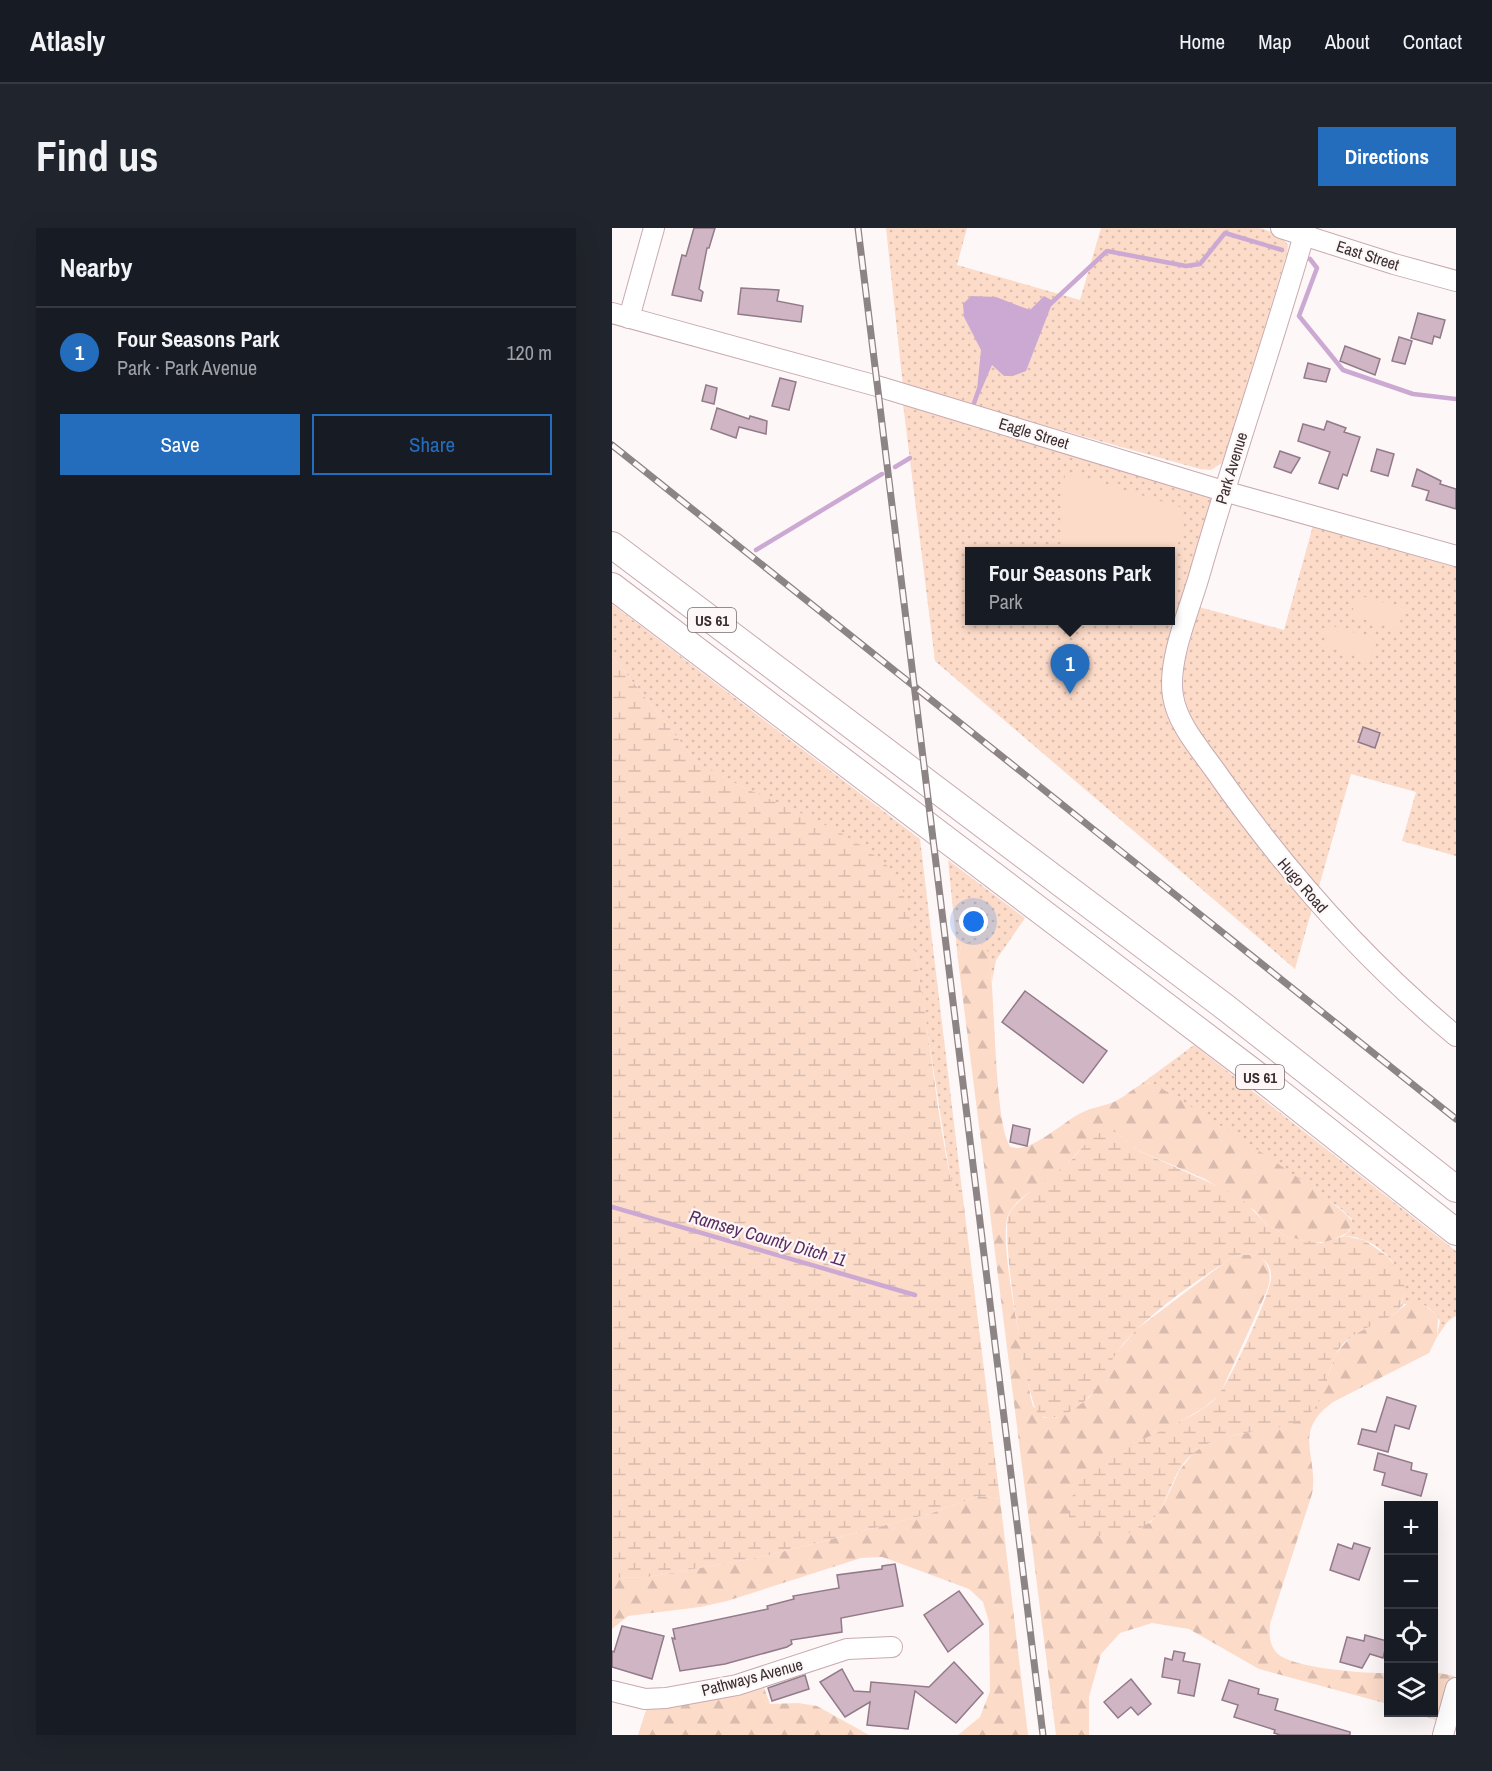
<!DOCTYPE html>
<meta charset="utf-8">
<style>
:root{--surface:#171b24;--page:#20242c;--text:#f1f3f6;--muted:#9ea1a6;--line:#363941;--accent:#246dbd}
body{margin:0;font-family:"Archivo Narrow",sans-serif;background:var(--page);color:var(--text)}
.controls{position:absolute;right:18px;bottom:18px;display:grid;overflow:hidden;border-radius:0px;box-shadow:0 6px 24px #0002}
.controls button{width:54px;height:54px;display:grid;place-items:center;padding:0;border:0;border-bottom:2px solid var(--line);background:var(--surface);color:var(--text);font:30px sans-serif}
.you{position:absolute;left:362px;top:694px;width:21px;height:21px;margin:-15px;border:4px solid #fff;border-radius:50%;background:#1a73e8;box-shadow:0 0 0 9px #1a73e833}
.badge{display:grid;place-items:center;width:39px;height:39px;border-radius:50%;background:var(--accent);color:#fff;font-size:20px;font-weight:700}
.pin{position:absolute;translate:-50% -50px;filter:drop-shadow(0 2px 3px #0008)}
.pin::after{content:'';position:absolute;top:32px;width:21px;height:18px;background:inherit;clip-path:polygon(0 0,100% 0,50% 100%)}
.popup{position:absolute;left:353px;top:319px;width:210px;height:78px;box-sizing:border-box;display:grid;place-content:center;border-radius:0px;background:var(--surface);filter:drop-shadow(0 2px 4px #0005);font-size:20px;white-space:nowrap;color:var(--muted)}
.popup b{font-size:22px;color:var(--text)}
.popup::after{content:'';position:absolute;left:50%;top:100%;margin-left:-12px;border:12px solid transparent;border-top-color:var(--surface)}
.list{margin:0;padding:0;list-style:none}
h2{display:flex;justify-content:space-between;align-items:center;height:78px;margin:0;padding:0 24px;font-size:26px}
h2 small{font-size:20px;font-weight:400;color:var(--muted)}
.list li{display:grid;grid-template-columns:39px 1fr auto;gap:18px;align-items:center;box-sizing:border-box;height:90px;padding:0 24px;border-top:2px solid var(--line)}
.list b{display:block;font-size:22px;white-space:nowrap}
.list p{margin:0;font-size:20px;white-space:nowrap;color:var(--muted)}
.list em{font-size:20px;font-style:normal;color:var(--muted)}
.actions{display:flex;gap:12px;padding:18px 24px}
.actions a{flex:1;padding:14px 0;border:2px solid var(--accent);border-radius:0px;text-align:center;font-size:21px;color:var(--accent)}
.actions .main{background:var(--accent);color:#fff}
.icon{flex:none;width:33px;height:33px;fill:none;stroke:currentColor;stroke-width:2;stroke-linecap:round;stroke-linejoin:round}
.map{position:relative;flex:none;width:844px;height:1507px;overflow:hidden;border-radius:0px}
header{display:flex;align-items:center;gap:36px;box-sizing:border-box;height:84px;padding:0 30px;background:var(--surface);border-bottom:2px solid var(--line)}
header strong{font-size:28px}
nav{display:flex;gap:33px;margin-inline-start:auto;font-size:21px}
.intro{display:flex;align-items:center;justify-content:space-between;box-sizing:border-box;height:144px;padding:0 36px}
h1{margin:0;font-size:42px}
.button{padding:15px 27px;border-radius:0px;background:var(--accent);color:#fff;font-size:21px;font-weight:700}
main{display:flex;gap:36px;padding:0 36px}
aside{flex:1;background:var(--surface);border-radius:0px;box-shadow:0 6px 24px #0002}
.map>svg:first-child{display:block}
.green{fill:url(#green-dots);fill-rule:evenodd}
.forest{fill:url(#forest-firs)}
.wetland{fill:url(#wetland-marsh)}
.pitch{fill:#fcdbc9}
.water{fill:#cca9d3}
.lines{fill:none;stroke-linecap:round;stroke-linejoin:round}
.stream{stroke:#cca9d3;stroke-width:4.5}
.building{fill:#d0b6c4;stroke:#927a88;stroke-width:1.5}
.minor-casing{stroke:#c8aab0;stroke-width:22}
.major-casing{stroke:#c8aab0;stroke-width:28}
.minor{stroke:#fff;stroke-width:20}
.major{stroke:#fff;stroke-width:26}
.rail-casing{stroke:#8d8486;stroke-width:7}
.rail{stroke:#fdf7f8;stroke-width:4.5;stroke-dasharray:14;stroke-linecap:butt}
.labels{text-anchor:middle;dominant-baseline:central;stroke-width:4.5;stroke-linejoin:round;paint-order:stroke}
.shield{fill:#fdf7f8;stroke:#746a6d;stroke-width:1.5}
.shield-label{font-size:15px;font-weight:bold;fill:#3a2e31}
.street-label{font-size:16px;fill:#3a2e31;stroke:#fdf7f8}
.water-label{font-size:18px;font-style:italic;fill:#592c61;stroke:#fdf7f8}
</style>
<header>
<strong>Atlasly</strong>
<nav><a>Home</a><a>Map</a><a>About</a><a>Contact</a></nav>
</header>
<div class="intro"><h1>Find us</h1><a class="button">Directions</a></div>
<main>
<aside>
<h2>Nearby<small></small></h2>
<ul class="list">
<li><span class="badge">1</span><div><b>Four Seasons Park</b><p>Park · Park Avenue</p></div><em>120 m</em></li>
</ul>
<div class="actions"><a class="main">Save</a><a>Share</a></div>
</aside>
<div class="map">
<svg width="844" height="1507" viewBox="0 0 844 1507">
<defs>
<pattern id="green-dots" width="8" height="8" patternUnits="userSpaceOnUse" patternTransform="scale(1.5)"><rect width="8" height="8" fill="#fcdbc9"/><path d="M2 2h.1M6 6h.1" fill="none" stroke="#d9bcad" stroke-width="1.8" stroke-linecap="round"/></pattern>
<pattern id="forest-firs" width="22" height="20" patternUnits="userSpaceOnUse" patternTransform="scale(1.5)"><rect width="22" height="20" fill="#fcdbc9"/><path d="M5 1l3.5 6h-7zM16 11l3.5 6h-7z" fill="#d9bcad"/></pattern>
<pattern id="wetland-marsh" width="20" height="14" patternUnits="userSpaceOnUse" patternTransform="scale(1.5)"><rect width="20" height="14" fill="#fcdbc9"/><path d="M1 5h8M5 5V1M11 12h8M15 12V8" fill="none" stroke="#d9bcad"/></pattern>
</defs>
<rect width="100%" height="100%" fill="#fdf7f8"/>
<!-- green -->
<g class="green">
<path d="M274,0H355L345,37L468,72L489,0H648L668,7L676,17L675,25L613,233L599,242L588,241L291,158Z"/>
<path d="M291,176L598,265L600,274L552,455L700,681L683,741L323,433ZM358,324H558V392H358Z"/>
<path d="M702,294L844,334V628L790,613L804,564L739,546L706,662L592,517L576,485L571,463L572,437L587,379L672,402Z"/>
<path d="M0,376L308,611L350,962L342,958L338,948L304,729L291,664L285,651L270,634L221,603L102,545L84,533L0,428Z"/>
<path d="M336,632L413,690L384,732L380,753L377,726L349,718L346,732Z"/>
<path d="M582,817L844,1023V1088L836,1093L825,1109L828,1093C818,1076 810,1075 792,1076L788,1081C802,1046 768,1008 732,1008L738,1002L740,991L728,980L554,863L537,855L521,862Z"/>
</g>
<!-- forest -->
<g class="forest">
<path d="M359,713L372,717L377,726C383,759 382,901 399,919C419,926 450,894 469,885C480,879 493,878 504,873C517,867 526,853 542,856C568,870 736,978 741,995L735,1005L716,1014H698L676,1009L654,996L642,982L593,951L523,921L504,904C472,908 472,921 450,941C435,956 407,966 397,985C384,1009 414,1138 419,1171L421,1178L432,1190H444L477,1170L504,1125L525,1101L616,1032C644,1017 667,1034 654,1065L608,1166L593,1179L568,1194L499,1228L458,1296C470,1319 519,1300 538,1295L551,1278L567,1243L583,1223L607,1210L661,1200L715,1152L723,1127L739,1108L781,1087L797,1074L810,1075L826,1088L825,1109L817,1125L721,1174C679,1205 707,1227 700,1266L658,1396C657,1406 657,1418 666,1426C680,1440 756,1446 776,1445V1476L647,1441L577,1401L540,1395L508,1405L489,1426L477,1469V1507H444L346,732L349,718Z"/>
<path d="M366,1268L388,1271L416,1507H346L368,1489L378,1463L377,1394L371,1374L357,1361L279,1332L270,1329L249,1330L115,1373L88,1379L16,1388L0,1401V1350L36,1349L149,1329L317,1286Z"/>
<path d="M822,1444L842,1448L829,1494L803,1485L822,1484Z"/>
<path d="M151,1457L158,1476L186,1475L205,1478L257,1507H26L35,1479Z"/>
</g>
<!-- wetland -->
<g class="wetland">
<path d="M0,428L84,533C143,572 218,588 272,635C281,643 288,653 291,665C299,689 302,716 306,741C318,810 324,880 338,948L342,958L350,962L388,1271L366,1268L317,1286L149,1329L36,1349L0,1350Z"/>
<path d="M493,903L504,904L523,921L627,968L654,996L676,1009L709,1015L732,1008L752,1012L775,1028L789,1045L793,1060L788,1081C771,1097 746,1099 730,1117C713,1137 718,1169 697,1186C667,1211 618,1195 582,1225C566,1237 560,1257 552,1275C536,1309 498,1312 465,1305C458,1300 457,1294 457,1285C460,1222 565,1208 603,1171C616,1159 657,1069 659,1051C660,1041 656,1033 646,1029C636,1024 625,1027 616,1032C580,1056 540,1083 511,1116C495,1135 490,1160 469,1176C457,1185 442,1195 427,1187C414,1173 388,1004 397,986C405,969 447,946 462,929C471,919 480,906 493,903Z"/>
</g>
<!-- pitch -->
<g class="pitch">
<path d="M454,244L568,279L573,291L559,340L558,324L453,323C447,296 447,272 454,244Z"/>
<path d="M745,367L792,380L786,401L739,388Z"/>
<path d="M508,393H542L539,403Z"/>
<path d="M717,397L764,411L758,432L711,418Z"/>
</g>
<!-- water -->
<path class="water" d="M359,68L384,69L418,82L432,68L441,73L414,143L401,148H392L380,137L368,165L365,162L369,122L352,89L351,76Z"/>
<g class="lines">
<!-- stream -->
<g class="stream">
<path d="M698,31L705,40L687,88L731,142L801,166L844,171"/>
<path d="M435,79L495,23L574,38L588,36L613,5L670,22"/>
<path d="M361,178L367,161"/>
<path d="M283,239L298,230"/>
<path d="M144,322L270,246"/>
<path d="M0,979L303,1067"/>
</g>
</g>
<!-- building -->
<g class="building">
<path d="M82,0H103L97,20H95L87,61L91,64L89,73L60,67L70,27L74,28Z"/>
<path d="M129,60L167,62L165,73L191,78L189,94L126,86Z"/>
<path d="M806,85L833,92L828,110L822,108L820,116L799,110Z"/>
<path d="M787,109L800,113L793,136L780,133Z"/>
<path d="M733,118L768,131L763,147L728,133Z"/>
<path d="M696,135L718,141L714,154L692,150Z"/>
<path d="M168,150L184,154L177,182L160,178Z"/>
<path d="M94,157L105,160L102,176L90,173Z"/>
<path d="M105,180L137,191L138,188L155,193L154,206L127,199L124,210L99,201Z"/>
<path d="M715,193L734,200L732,204L748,209L735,248L731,246L726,261L707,255L718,224L686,213L691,196L712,202Z"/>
<path d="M765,221L782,226L776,248L759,243Z"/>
<path d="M668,223L688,230L679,245L662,239Z"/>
<path d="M805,241L829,253L828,256L844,261V281L814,272L817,263L800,258Z"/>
<path d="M751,499L768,505L763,520L746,514Z"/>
<path d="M413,763L495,823L471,855L390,794Z"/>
<path d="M401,897L418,901L415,918L398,914Z"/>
<path d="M775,1169L804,1178L797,1201L783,1197L776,1224L746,1216L750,1201L764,1204Z"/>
<path d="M766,1225L800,1235L799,1242L815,1246L809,1268L770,1257L773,1245L762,1242Z"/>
<path d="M742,1315L758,1320L747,1352L718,1342L726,1316L740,1321Z"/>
<path d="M283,1336L291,1378L229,1390L230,1404L179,1412L180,1416L175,1419L113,1436L68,1443L60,1410L63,1411L61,1401L156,1381L155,1378L182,1371L181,1368L227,1360L225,1347L270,1341V1338Z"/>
<path d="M347,1363L371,1396L336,1424L312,1387Z"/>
<path d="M10,1398L52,1408L40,1451L0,1439V1423L2,1424Z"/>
<path d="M753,1407L775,1413L771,1430L758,1426L750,1440L728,1434L735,1409L752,1413Z"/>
<path d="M562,1423L573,1425L571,1433L588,1436L582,1468L566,1465L568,1452L550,1449L553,1430L560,1432Z"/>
<path d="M342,1434L371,1465L344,1495L303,1463L296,1501L255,1497L258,1474L233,1489L208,1454L230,1441L242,1463L258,1464L259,1454L317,1459Z"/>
<path d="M193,1447L197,1461L160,1473L156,1460Z"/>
<path d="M519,1451L539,1476L526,1487L519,1479L506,1490L492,1474Z"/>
<path d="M617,1452L647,1461L646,1466L666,1471L663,1482L738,1504V1507H668L662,1505L663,1502L622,1489L626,1477L610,1472Z"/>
</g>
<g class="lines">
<defs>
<g id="minor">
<path d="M669,0L782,36L844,53"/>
<path d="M694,0C661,116 621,230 588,345C578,381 555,432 561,468C565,495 587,520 602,541C671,640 751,731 844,808"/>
<path d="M0,85L265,158L608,262L844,328"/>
<path d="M17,90L42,0"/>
<path d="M0,1463L33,1471L54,1470L125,1457L235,1421L280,1419"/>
<path d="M831,1507L844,1460"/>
</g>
<g id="major">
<path d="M0,317L613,779L844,961"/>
<path d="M0,358L649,850L844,1004"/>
</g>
</defs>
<!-- minor casing -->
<use href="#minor" class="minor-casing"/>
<!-- major casing -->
<use href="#major" class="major-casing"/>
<!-- minor -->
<use href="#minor" class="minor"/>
<!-- major -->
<use href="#major" class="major"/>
<defs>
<g id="rail">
<path d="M246,0L431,1507"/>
<path d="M0,217L844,891"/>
</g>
</defs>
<!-- rail casing -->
<use href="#rail" class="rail-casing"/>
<!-- rail -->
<use href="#rail" class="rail"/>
</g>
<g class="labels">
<!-- shield labels -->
<g class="shield">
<rect x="76" y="380" width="48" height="24" rx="4.5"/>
<rect x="624" y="837" width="48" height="24" rx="4.5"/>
</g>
<g class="shield-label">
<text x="100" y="392">US 61</text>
<text x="648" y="849">US 61</text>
</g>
<!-- street labels -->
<g class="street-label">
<text transform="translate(756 27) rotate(18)">East Street</text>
<text transform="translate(422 205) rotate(17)">Eagle Street</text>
<text transform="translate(619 240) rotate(-73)">Park Avenue</text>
<text transform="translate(691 657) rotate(49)">Hugo Road</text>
<text transform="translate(140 1449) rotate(-15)">Pathways Avenue</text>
</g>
<!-- water labels -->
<g class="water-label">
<text transform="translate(156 1010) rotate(16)">Ramsey County Ditch 11</text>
</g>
</g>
</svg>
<div class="controls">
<button>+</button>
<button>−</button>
<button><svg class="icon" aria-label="locate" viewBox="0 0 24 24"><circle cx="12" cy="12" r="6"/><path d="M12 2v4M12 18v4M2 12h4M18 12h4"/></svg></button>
<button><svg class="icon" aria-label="layers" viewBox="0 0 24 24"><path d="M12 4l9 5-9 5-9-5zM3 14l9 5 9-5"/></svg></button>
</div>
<div class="you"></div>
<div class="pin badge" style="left:458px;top:466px">1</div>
<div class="popup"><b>Four Seasons Park</b>Park</div>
</div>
</main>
